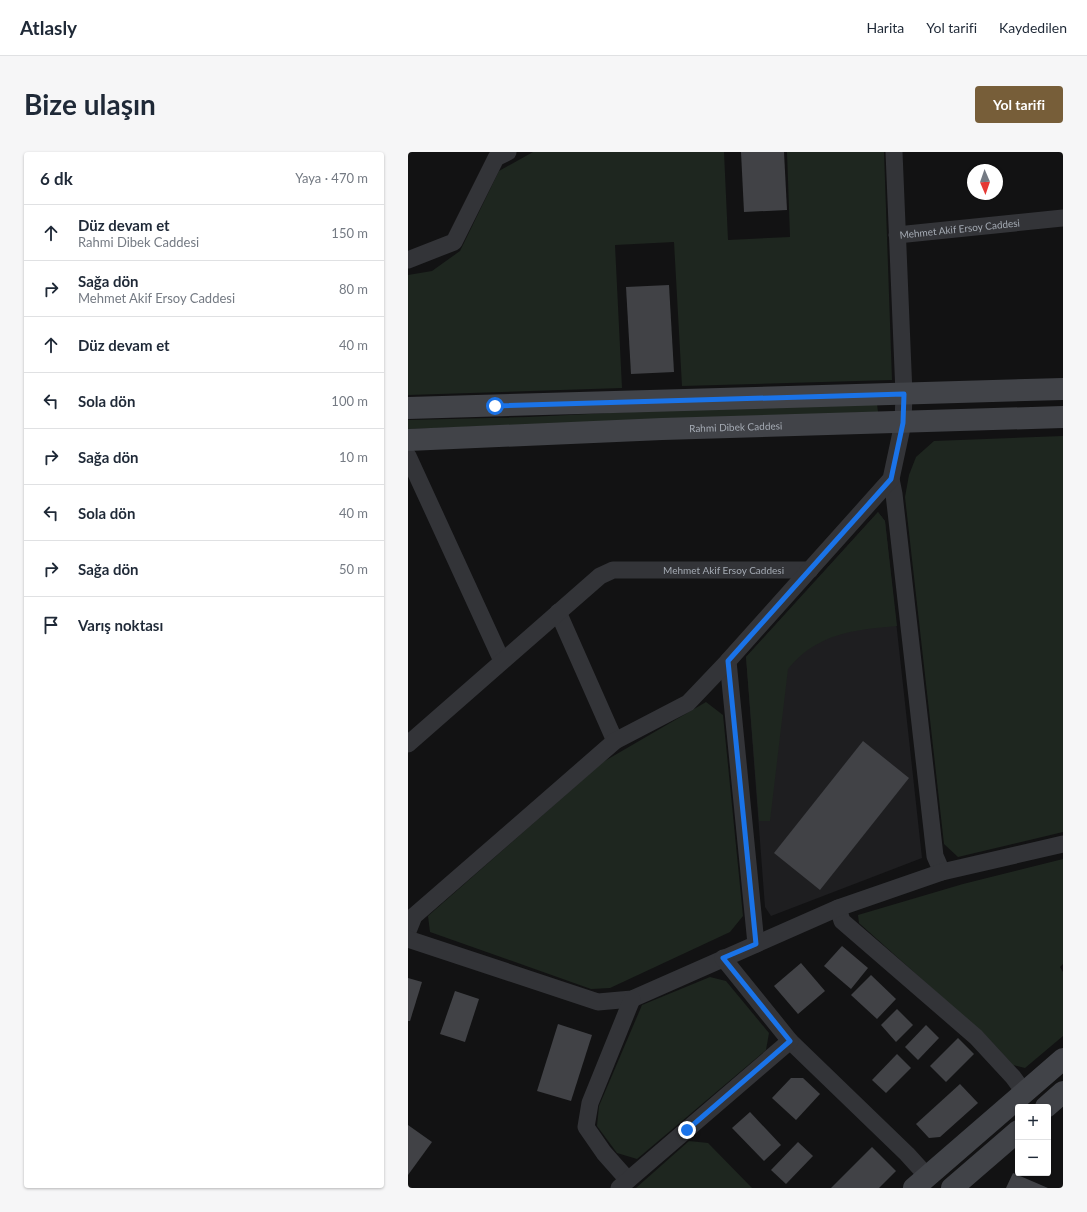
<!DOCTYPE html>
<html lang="tr">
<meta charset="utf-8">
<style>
:root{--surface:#fff;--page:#f6f6f7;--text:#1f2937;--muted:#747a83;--line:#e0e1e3;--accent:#775e39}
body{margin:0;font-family:Lato,sans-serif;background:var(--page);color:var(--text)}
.controls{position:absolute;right:12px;bottom:12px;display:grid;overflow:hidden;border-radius:4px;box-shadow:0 1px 3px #0004}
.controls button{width:36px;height:36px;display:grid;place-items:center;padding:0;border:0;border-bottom:1px solid var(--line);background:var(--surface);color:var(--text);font:20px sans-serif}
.compass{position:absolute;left:559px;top:12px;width:36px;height:36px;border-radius:50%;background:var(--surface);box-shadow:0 1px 3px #0004;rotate:178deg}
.stop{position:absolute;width:12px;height:12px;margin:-9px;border:3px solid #1a73e8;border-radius:50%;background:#fff}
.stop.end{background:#1a73e8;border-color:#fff;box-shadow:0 1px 4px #0008}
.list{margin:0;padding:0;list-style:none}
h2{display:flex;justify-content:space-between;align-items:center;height:52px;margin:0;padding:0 16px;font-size:17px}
h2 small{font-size:13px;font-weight:400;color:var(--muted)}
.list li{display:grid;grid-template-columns:26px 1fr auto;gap:12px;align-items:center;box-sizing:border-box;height:56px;padding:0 16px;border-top:1px solid var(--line)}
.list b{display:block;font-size:15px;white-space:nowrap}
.list p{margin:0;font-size:13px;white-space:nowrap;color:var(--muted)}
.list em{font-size:13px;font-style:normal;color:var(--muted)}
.icon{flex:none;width:22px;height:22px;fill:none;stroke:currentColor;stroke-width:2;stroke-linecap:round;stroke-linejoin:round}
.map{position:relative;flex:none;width:655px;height:1036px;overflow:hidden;border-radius:4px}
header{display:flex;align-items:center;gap:24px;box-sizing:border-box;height:56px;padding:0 20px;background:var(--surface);border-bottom:1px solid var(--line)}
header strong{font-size:19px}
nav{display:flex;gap:22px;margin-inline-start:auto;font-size:14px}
.intro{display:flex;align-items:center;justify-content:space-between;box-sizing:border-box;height:96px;padding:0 24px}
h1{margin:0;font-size:28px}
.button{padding:10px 18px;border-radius:4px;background:var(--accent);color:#fff;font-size:14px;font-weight:700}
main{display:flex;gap:24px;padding:0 24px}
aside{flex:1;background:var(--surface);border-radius:4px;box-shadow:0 1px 3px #0004}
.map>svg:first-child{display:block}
.built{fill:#1e1e20}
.green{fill:#1e261f}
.building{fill:#414246}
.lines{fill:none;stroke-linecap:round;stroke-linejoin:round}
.street{stroke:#333438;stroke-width:17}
.secondary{stroke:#414348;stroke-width:22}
.route{stroke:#1a73e8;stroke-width:5}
.labels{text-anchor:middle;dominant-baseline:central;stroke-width:4;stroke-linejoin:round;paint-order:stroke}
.street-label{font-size:10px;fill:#a4aab3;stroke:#0d0d0e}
</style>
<header>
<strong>Atlasly</strong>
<nav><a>Harita</a><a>Yol tarifi</a><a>Kaydedilen</a></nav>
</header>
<div class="intro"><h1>Bize ulaşın</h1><a class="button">Yol tarifi</a></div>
<main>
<aside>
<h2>6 dk<small>Yaya · 470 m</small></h2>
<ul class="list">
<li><svg class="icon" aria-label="ahead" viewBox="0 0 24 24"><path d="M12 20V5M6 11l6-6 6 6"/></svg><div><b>Düz devam et</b><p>Rahmi Dibek Caddesi</p></div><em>150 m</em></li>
<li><svg class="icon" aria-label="right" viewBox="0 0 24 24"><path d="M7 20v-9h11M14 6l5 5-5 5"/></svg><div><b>Sağa dön</b><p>Mehmet Akif Ersoy Caddesi</p></div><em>80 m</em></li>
<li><svg class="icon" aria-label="ahead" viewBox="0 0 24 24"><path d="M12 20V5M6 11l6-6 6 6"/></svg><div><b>Düz devam et</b></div><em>40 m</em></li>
<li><svg class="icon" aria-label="left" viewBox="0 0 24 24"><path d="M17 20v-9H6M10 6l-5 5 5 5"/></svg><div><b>Sola dön</b></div><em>100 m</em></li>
<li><svg class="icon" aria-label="right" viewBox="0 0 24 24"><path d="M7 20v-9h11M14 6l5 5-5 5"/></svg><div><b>Sağa dön</b></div><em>10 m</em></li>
<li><svg class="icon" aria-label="left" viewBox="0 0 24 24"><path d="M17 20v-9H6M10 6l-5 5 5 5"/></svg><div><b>Sola dön</b></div><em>40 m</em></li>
<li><svg class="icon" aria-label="right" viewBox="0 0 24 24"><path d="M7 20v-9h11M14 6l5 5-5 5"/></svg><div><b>Sağa dön</b></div><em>50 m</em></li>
<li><svg class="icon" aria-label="arrive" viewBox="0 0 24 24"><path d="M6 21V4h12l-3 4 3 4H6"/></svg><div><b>Varış noktası</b></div></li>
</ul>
</aside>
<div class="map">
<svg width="655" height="1036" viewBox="0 0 655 1036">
<rect width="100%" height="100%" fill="#121213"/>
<!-- built -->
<path class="built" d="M470,360L477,369L514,706L363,764L357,755L338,505Z"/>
<!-- green -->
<g class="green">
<path d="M125,0H316L320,88L382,85L379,0H476L484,228L274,234L266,90L207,93L214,236L0,243V123L24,119L52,99L91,19Z"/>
<path d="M469,252L470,260L0,277V268L120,265L282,257Z"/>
<path d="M655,284V680L550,705L536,692L497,345L501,323L508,305L526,289Z"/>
<path d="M470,360L477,369L489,474C446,478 409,481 380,517L362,669H351L338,505Z"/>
<path d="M298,550L315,563L335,764L322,780L202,836L183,837L22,780L20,764L195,610Z"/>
<path d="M655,707V812L652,815L655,820V884L617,916L605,913L583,889L451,771L450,763L555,732Z"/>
<path d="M302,825L318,829L361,881L358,898L229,1007L209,1001L189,974L191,954L234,853Z"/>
<path d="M281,989L300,991L344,1036H228Z"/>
</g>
<!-- building -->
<g class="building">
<path d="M333,0H376L379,58L336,60Z"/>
<path d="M261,133L266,220L223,222L218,135Z"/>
<path d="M455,589L501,626L412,738L366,701Z"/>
<path d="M434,794L460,816L443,837L416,814Z"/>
<path d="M393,811L417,839L390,862L366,834Z"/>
<path d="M463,823L488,847L469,867L443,843Z"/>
<path d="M0,826L14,830L2,869H0Z"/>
<path d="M47,839L71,847L57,890L32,882Z"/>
<path d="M489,857L505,873L488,890L473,873Z"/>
<path d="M150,872L184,883L163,949L129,939Z"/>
<path d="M518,873L531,886L510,908L497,895Z"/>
<path d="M550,886L566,902L538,930L522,914Z"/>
<path d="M489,902L503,916L478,941L464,928Z"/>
<path d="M383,926H395L412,942L388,968L364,946Z"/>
<path d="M552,932L570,951L532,985L521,986L508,972Z"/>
<path d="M342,960L373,993L356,1009L324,976Z"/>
<path d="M0,973L24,990L0,1023Z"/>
<path d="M390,990L405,1004L378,1032L363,1018Z"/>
<path d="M464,995L488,1019L471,1036H423Z"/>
<path d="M605,1021L640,1036H598Z"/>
</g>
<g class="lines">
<!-- street -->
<g class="street">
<path id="s1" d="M489,83L655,66"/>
<path d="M0,108L46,90L88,6L100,0"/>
<path d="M0,304L94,509"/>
<path d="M483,327L486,342L527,704L534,720"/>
<path d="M150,460L207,589"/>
<path d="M320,509L348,792"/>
<path id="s2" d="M0,592L192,424L205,418H402"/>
<path d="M430,756L434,769L568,885L605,925L616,940"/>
<path d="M0,779L6,764L207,589L280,551L320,509L483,327L495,271L496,242L486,0"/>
<path d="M0,787L190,850L224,847L430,756L534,720L655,692"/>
<path d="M315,806L382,889L499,1002L519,1024"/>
<path d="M220,1028L196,1001L178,975L182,951L224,847"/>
<path d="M211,1036L382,889"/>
</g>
<!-- secondary -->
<g class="secondary">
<path d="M0,256L655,237"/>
<path id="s3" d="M0,288L254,277L655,265"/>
<path d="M638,955L655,940"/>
<path d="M506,1036L655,907"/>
<path d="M544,1036L610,979"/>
</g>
</g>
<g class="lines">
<!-- route -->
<path class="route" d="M87,254L496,242L495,271L483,327L320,509L348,792L315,806L382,889L279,978"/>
</g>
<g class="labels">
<!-- street labels -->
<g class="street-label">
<text stroke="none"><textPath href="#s1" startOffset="63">Mehmet Akif Ersoy Caddesi</textPath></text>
<text stroke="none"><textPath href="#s3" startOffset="328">Rahmi Dibek Caddesi</textPath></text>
<text stroke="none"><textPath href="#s2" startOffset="380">Mehmet Akif Ersoy Caddesi</textPath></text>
</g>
</g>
</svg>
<div class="controls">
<button>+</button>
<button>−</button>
</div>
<svg class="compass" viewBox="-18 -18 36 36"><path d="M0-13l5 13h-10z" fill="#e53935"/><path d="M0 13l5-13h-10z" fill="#747a83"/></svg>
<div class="stop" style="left:87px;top:254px"></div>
<div class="stop end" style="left:279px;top:978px"></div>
</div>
</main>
